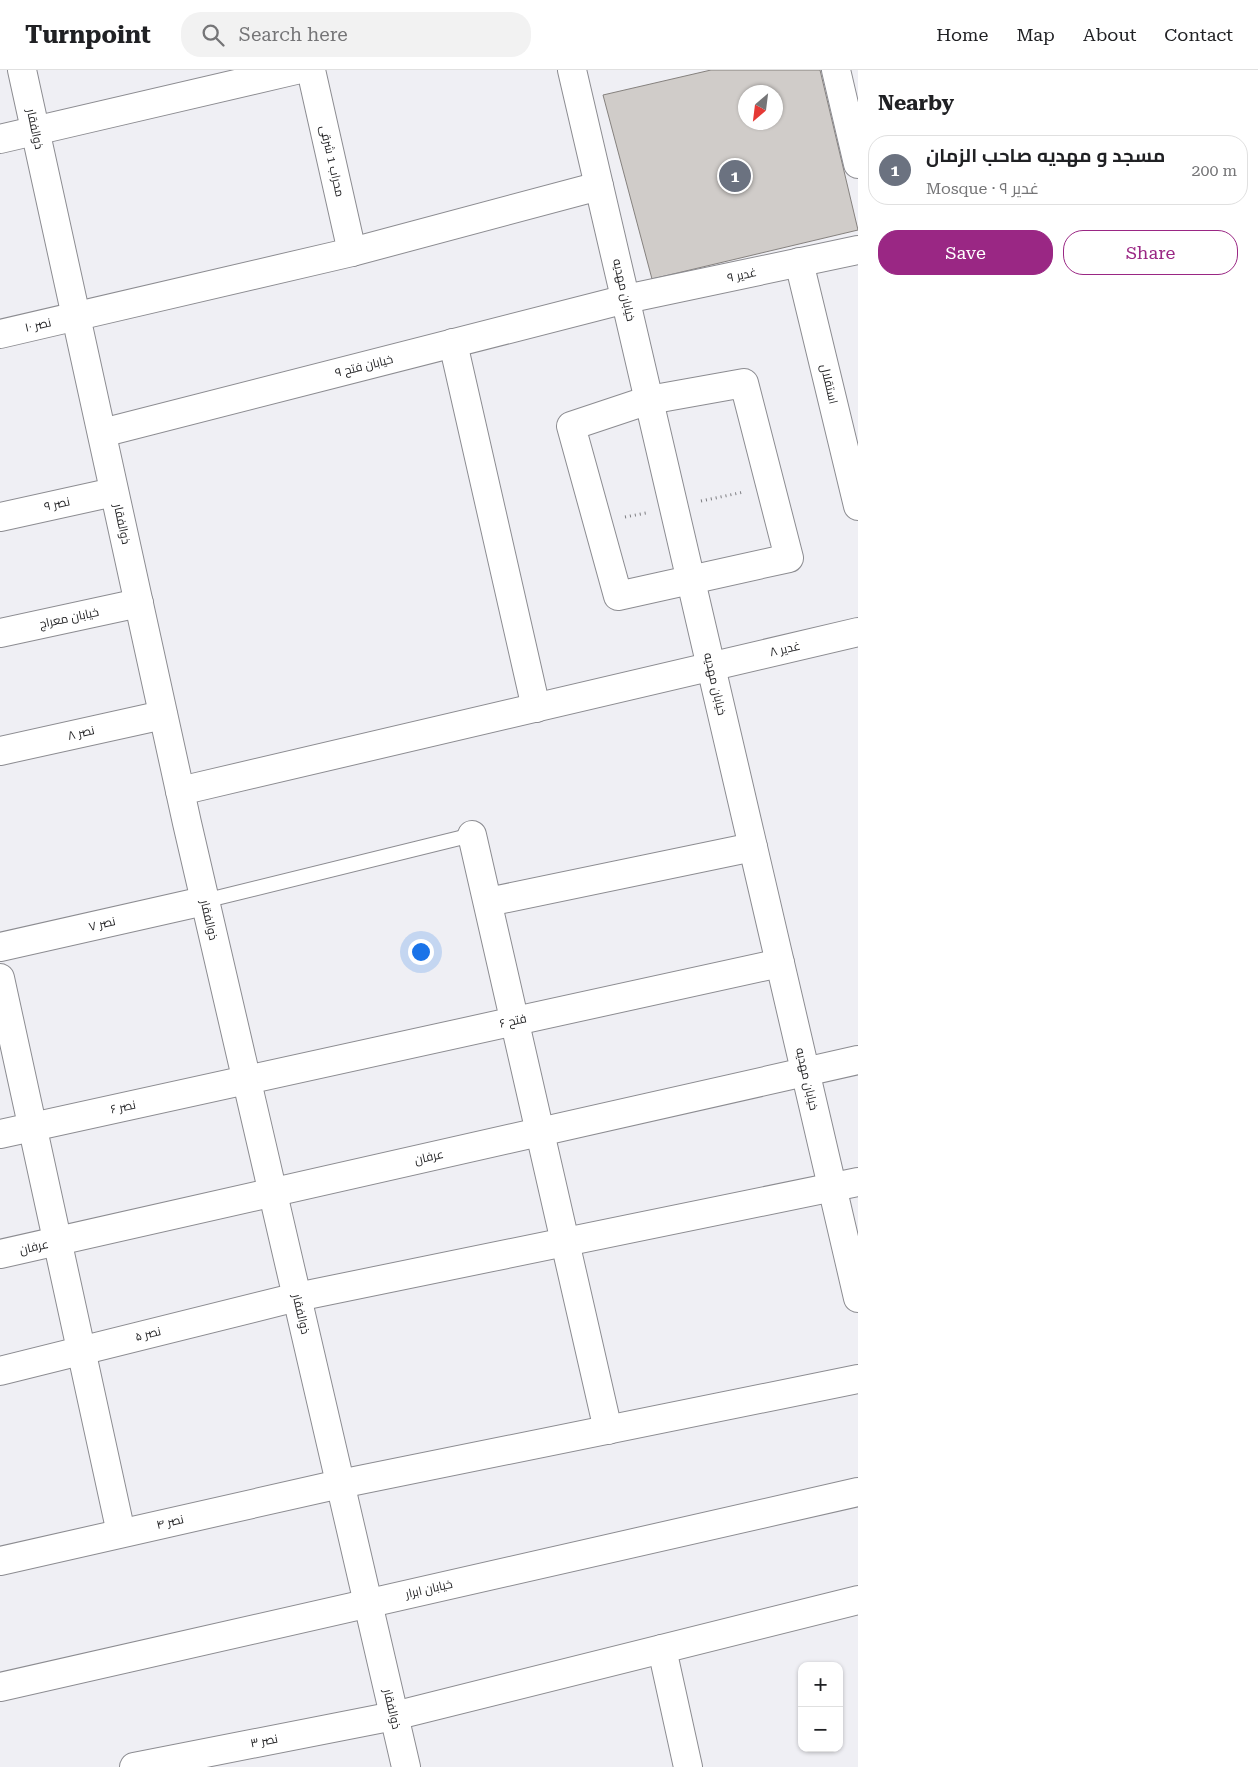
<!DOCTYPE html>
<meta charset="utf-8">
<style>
:root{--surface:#fff;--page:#f2f2f2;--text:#202124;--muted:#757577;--line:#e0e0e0;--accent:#9a2784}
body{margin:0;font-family:"Roboto Serif",Cairo,serif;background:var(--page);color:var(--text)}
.controls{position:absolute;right:15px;bottom:15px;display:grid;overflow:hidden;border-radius:10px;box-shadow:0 1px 4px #0004}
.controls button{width:45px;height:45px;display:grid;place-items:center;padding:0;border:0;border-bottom:1px solid var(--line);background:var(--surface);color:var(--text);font:25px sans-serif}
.compass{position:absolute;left:738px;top:15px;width:45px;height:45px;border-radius:50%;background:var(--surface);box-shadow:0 1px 4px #0004;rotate:208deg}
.you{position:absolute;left:420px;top:881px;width:18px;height:18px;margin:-12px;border:4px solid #fff;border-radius:50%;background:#1a73e8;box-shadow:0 0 0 8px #1a73e833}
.badge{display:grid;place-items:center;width:32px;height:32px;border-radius:50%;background:var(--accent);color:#fff;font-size:16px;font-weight:700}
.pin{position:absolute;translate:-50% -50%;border:2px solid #fff;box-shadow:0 1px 5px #0006}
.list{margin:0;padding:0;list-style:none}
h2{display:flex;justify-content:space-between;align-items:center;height:65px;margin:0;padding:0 20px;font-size:21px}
h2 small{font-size:16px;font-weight:400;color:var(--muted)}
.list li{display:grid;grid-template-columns:32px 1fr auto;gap:15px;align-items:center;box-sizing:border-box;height:70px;margin:0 10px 10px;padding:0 10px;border:1px solid var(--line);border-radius:20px}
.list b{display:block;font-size:19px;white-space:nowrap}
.list p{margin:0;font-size:16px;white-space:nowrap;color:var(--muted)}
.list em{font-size:16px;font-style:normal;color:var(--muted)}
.actions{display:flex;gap:10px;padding:15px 20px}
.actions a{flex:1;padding:11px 0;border:1px solid var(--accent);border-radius:20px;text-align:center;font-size:18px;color:var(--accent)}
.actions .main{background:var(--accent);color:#fff}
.icon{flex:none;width:28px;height:28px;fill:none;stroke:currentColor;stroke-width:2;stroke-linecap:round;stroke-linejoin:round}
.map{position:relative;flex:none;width:858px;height:1697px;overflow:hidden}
header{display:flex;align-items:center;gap:30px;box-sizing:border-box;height:70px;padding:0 25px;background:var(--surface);border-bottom:1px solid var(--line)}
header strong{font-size:24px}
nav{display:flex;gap:28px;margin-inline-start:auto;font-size:18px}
.search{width:350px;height:45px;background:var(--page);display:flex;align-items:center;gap:12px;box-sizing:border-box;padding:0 18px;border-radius:20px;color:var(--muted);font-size:19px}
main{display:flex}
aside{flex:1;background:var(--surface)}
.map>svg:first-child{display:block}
.building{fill:#d0ccc9;stroke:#85817e;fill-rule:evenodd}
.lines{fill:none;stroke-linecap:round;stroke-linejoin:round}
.service-casing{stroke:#8c8c91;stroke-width:16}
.minor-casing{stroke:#8c8c91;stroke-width:30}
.path{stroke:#7d7d81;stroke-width:3;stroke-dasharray:1 4;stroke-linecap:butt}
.service{stroke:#fff;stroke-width:14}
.minor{stroke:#fff;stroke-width:28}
.labels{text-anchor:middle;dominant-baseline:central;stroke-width:4;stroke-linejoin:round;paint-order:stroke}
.street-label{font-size:12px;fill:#1c1c1e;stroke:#fff}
</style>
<header>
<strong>Turnpoint</strong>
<div class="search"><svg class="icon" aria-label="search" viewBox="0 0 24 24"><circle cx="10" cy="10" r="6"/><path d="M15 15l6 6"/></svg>Search here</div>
<nav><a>Home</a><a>Map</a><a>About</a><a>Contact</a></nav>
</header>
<main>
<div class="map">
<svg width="858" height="1697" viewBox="0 0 858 1697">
<rect width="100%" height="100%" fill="#efeff4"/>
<!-- building -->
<path class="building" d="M711,0H820L858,160L652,209L603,25ZM746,22H776V52H746Z"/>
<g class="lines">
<defs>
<path id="service" d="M204,831L472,765"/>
<g id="minor">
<path d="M22,0L187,753L406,1697"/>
<path d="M311,0L352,182"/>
<path d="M572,0L858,1228"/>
<path d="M836,0L858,94"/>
<path d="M0,69L296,0"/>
<path d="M799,192L858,436"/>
<path d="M0,264L352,182L599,116"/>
<path d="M453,273L536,638"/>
<path d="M744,313L789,488L618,526L571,356L649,330Z"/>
<path d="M102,363L626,229L858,180"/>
<path d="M0,447L114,422"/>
<path d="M0,563L139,533"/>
<path d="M0,681L163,645"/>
<path d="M180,721L858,562"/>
<path d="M472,765L608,1360"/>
<path d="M488,832L753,777"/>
<path d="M0,877L204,831"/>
<path d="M0,908L121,1463"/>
<path d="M0,1064L780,893"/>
<path d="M0,1184L858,990"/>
<path d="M0,1301L297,1227L858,1112"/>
<path d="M0,1491L340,1414L858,1309"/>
<path d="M662,1579L688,1697"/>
<path d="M0,1617L858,1422"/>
<path d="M134,1697L394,1646L858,1530"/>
</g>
</defs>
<!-- service casing -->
<use href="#service" class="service-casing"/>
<!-- minor casing -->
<use href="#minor" class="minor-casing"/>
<!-- path -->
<g class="path">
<path d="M701,431L744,422"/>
<path d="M625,447L646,443"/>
</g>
<!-- service -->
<use href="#service" class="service"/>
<!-- minor -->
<use href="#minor" class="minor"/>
</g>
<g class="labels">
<!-- street labels -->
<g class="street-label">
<text transform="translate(35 59) rotate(78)">ذوالفقار</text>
<text transform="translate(332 91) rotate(77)">محراب 1 شرقی</text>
<text transform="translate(742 205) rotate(-12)">غدیر ۹</text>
<text transform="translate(624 220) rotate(77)">خیابان مهدیه</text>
<text transform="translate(38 255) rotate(-13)">نصر ۱۰</text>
<text transform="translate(364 296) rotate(-14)">خیابان فتح ۹</text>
<text transform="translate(829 314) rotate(77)">استقلال</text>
<text transform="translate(57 434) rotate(-13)">نصر ۹</text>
<text transform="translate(122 454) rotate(78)">ذوالفقار</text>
<text transform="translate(69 548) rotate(-12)">خیابان معراج</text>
<text transform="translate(785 579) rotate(-13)">غدیر ۸</text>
<text transform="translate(715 614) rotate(77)">خیابان مهدیه</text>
<text transform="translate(81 663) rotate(-13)">نصر ۸</text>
<text transform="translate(209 850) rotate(77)">ذوالفقار</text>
<text transform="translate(102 854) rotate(-13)">نصر ۷</text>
<text transform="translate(513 951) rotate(-12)">فتح ۶</text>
<text transform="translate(807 1009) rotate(77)">خیابان مهدیه</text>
<text transform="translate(123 1037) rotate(-12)">نصر ۶</text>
<text transform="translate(429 1087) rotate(-13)">عرفان</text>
<text transform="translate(34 1177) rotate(-13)">عرفان</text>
<text transform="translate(301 1244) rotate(77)">ذوالفقار</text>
<text transform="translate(148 1264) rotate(-14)">نصر ۵</text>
<text transform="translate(170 1452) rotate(-13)">نصر ۴</text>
<text transform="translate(429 1519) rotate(-13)">خیابان ابرار</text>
<text transform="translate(392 1639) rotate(77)">ذوالفقار</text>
<text transform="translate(264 1671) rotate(-11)">نصر ۳</text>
</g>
</g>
</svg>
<div class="controls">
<button>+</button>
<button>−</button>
</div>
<svg class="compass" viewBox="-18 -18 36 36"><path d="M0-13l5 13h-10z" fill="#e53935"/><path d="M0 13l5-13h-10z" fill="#757577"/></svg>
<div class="you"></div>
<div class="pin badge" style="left:735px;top:106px;background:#6b7280">1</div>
</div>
<aside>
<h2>Nearby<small></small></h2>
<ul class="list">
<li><span class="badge" style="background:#6b7280">1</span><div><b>مسجد و مهدیه صاحب الزمان</b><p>Mosque · غدیر ۹</p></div><em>200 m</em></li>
</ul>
<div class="actions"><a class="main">Save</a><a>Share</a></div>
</aside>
</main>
